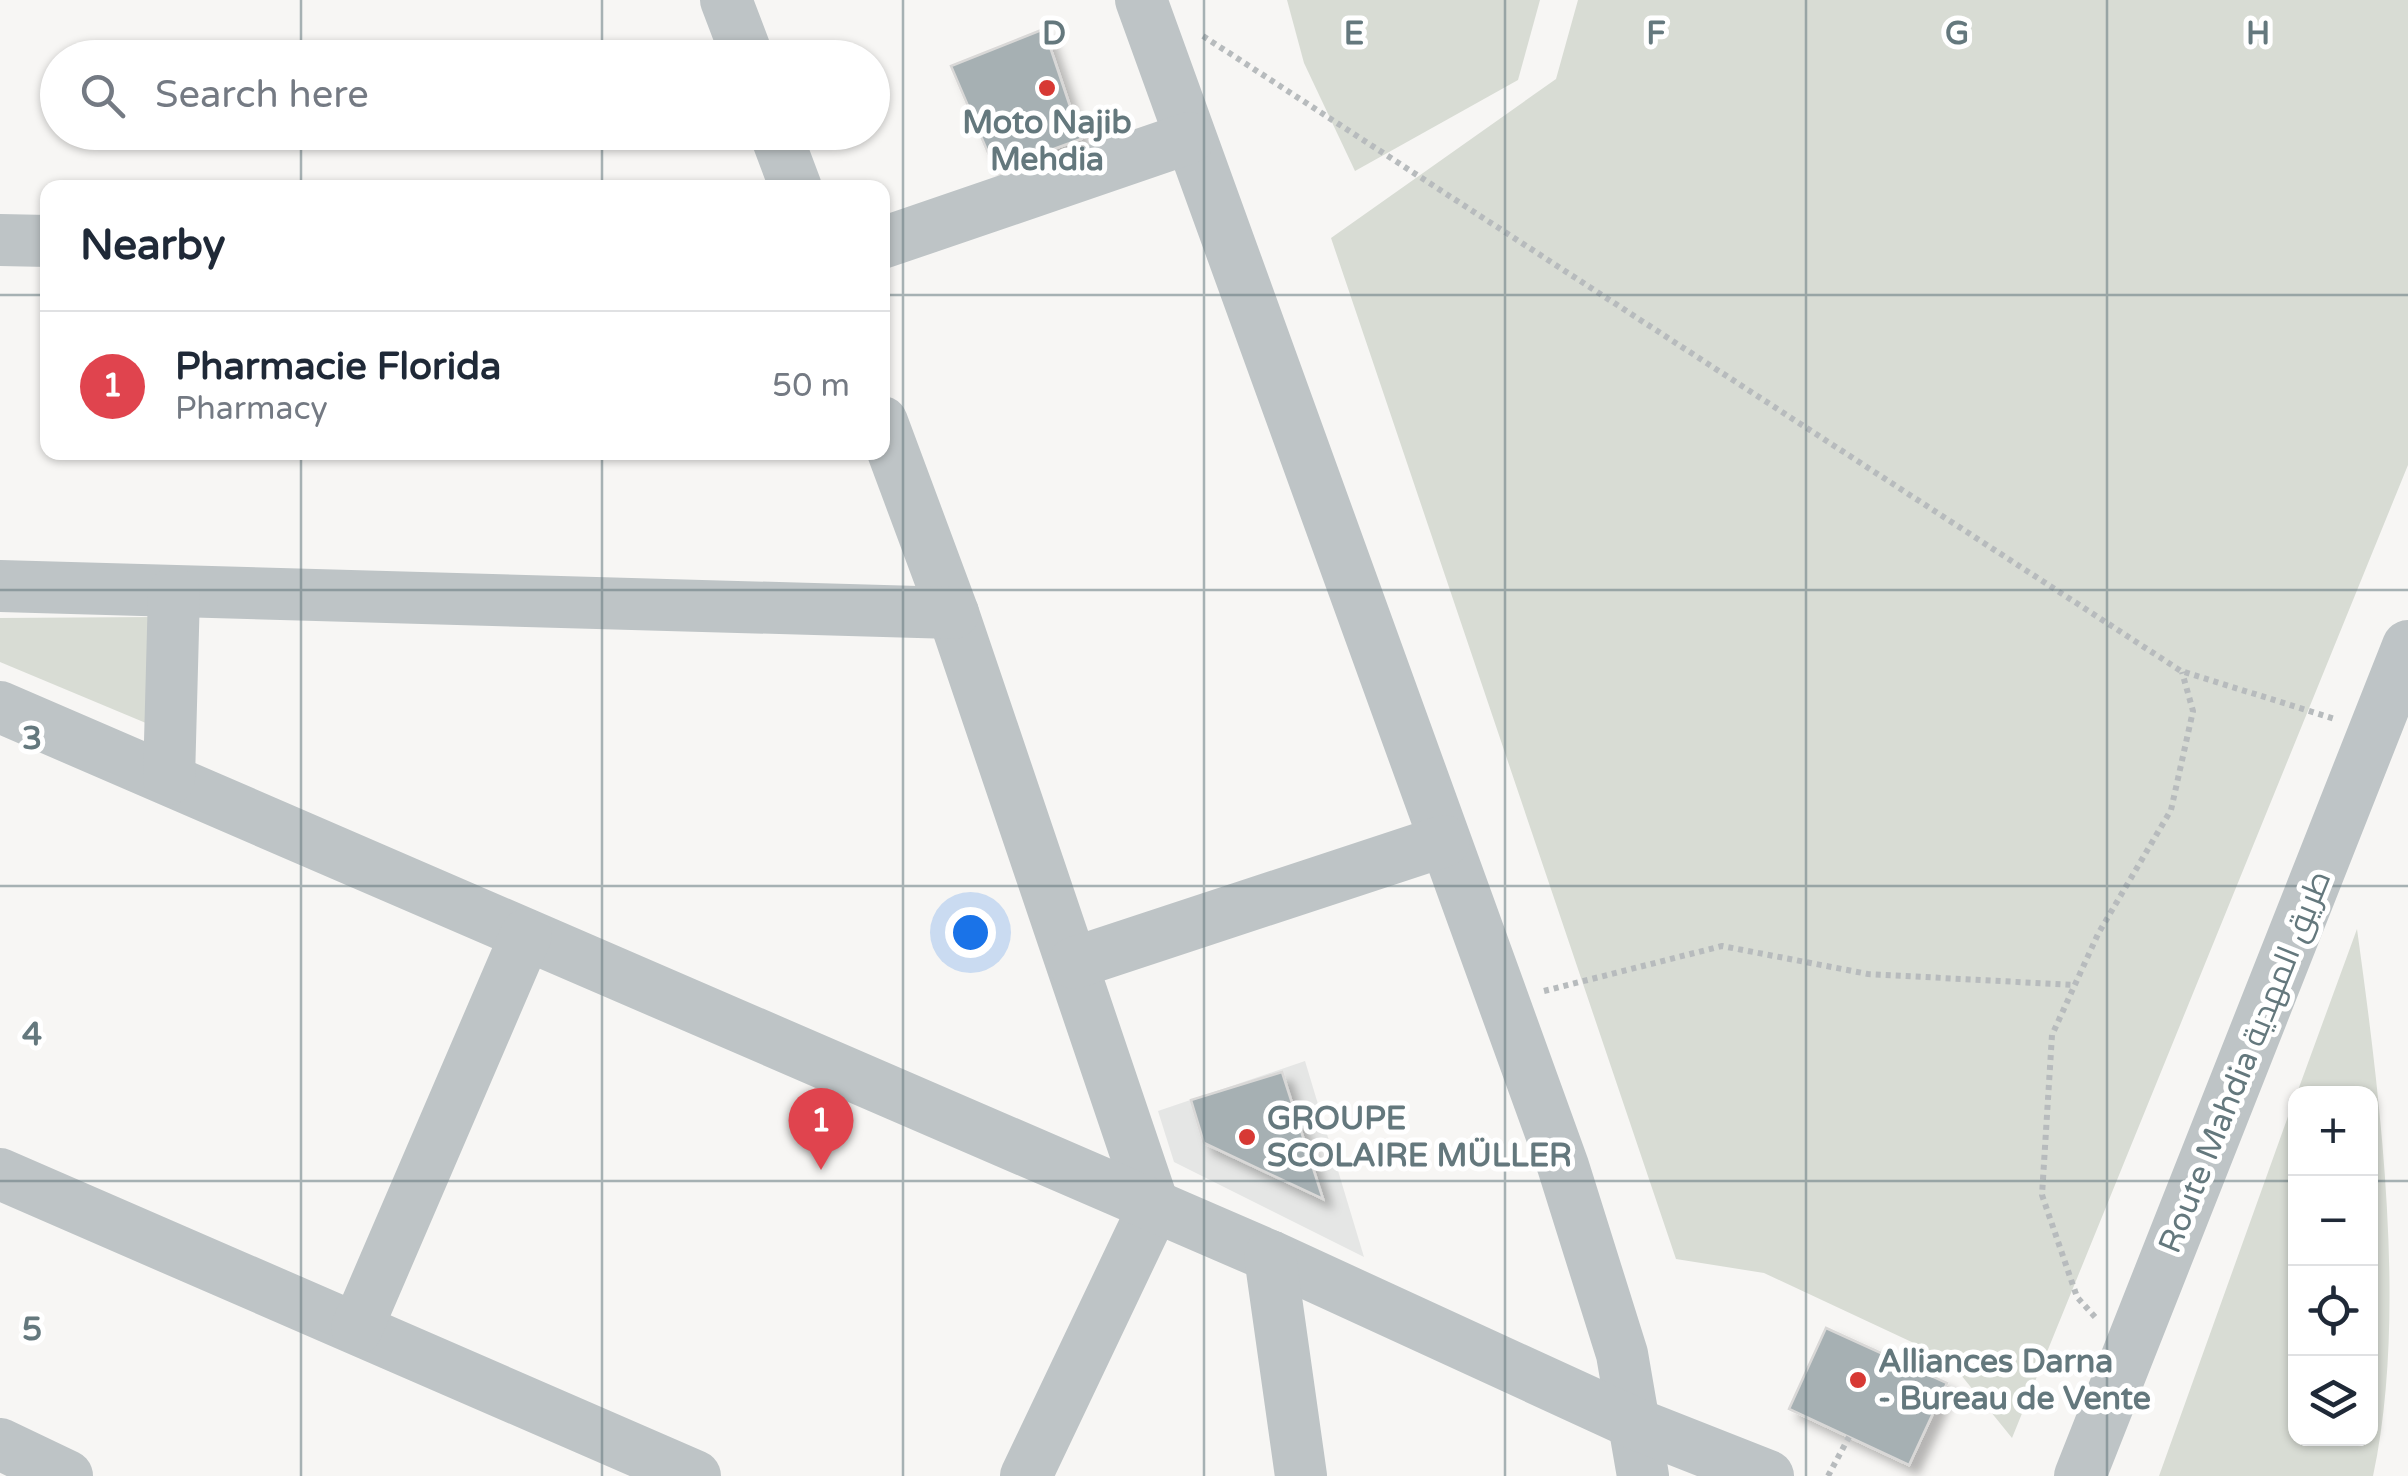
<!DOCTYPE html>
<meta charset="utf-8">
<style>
:root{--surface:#fff;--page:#f6f6f7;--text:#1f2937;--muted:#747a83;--line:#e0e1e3;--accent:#d73934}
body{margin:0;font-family:"Varela Round",Cairo,sans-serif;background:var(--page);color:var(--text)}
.controls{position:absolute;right:30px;bottom:30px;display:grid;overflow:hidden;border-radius:20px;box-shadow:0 2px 8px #0004}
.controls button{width:90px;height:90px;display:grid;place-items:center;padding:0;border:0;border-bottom:2px solid var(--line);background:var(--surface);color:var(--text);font:50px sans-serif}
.you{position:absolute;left:970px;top:932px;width:35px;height:35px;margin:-25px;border:8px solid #fff;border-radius:50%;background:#1a73e8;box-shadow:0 0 0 15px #1a73e833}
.badge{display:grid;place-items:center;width:65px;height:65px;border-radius:50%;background:var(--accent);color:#fff;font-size:32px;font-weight:700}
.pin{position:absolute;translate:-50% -82px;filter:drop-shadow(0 2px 5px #0008)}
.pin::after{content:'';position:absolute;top:52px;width:35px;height:30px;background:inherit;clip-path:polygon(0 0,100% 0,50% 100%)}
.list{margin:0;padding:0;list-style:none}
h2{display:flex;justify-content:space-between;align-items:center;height:130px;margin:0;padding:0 40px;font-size:42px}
h2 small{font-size:32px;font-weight:400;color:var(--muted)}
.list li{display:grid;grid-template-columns:65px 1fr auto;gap:30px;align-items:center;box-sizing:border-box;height:150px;padding:0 40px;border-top:2px solid var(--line)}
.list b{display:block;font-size:38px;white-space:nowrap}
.list p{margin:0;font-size:32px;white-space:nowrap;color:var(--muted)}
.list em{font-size:32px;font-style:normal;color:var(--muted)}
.icon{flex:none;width:55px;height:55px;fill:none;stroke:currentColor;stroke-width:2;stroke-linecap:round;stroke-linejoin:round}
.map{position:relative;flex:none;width:2408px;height:1476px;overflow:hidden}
.search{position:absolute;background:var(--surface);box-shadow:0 2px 8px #0004;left:40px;top:40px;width:850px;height:110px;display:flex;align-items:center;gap:25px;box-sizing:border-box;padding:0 35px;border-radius:55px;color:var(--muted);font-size:38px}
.panel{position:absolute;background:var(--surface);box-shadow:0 2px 8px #0004;left:40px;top:180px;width:850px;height:280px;border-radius:20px}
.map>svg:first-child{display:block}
.built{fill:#e5e6e5}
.green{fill:#d8dcd4}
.building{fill:#a6b0b3;stroke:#d9d8d7;stroke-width:2.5;filter:url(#shadow)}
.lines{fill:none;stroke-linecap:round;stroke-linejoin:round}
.path{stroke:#b7bbbd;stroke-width:6;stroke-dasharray:5 5;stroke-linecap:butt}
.minor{stroke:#bec4c6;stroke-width:52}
.grid{fill:none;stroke:#64787d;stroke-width:2.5;stroke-opacity:0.55}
.poi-dot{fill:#d73934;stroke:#fff;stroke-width:4}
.labels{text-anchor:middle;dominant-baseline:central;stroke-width:10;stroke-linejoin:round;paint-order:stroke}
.poi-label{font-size:32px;font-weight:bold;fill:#64787d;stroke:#fff;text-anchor:start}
.street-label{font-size:32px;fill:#64787d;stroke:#fff}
.grid-label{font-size:32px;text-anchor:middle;font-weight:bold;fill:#64787d;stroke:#fff;stroke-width:10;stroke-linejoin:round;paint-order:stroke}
</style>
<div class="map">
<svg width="2408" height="1476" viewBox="0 0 2408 1476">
<defs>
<filter id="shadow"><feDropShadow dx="9" dy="9" stdDeviation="5" flood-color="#0004"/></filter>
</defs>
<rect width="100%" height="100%" fill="#f7f6f4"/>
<!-- built -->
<path class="built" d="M1305,1061L1364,1257L1174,1162L1158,1111Z"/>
<!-- green -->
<g class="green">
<path d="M1287,0H1540L1518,80L1355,171L1304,63Z"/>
<path d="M1578,0H2408V465L2012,1438L1948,1359L1764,1273L1676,1259L1331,238L1556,79Z"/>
<path d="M153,617V726L0,662V618Z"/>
<path d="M2357,929C2380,1096 2408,1314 2373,1476H2159L2295,1097L2296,1438H2370V1094L2297,1093Z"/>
</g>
<!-- building -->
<g class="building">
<path d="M1044,29L1081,139L1040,154L1034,149L995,169L951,66Z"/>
<path d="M1282,1072L1323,1199L1204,1143L1191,1100Z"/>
<path d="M1826,1328L1947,1383L1909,1465L1789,1409Z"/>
</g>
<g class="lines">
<!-- path -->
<g class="path">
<path d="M1203,36L2181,671L2335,719"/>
<path d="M1544,991L1722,946L1868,974L2074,985"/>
<path d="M2095,1317L2077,1297L2042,1195L2052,1035L2098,934L2171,810L2193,711L2182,672"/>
<path d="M1828,1476L1849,1437"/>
</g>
<!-- minor -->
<g class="minor">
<path d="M726,0L748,58"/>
<path d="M1141,0L1563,1166L1622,1354L1643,1476"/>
<path d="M775,132L796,188"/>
<path d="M0,240L48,241"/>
<path d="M882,243L1189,138"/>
<path d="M882,422L953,613L1154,1207L1026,1476"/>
<path d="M0,586L953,613"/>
<path d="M0,707L1270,1256L1636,1424L1768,1476"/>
<path d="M169,779L174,593"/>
<path d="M1074,963L1444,841"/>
<path d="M0,1174L695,1476"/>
<path d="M1270,1256L1301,1476"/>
<path d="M357,1328L526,935"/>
<path d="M0,1444L67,1476"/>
<path d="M2080,1476L2408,646"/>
</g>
</g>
<!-- grid -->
<path class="grid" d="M301,0V58M602,0V58M903,0V1476M1204,0V1476M1505,0V1476M1806,0V1476M2107,0V1476M301,132V188M602,132V188M0,295H48M882,295H2408M301,452V1476M602,452V1476M0,590H2408M0,886H2408M0,1181H2296M2370,1181H2408"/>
<!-- markers -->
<g class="poi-dot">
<circle cx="1047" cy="88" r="10"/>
<circle cx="1247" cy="1137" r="10"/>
<circle cx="1858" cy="1380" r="10"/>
</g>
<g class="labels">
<!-- poi labels -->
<g class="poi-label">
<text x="1047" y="123" text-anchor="middle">Moto Najib<tspan x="1047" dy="37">Mehdia</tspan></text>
<text x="1267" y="1119">GROUPE<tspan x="1267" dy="37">SCOLAIRE MÜLLER</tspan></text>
<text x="1878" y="1362">Alliances Darna<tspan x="1878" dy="37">- Bureau de Vente</tspan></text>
</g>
<!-- street labels -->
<g class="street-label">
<text transform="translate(2245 1062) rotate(-68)">Route Mahdia طريق المهدية</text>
</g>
</g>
<g class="grid-label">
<text x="1054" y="44">D</text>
<text x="1354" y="44">E</text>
<text x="1656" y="44">F</text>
<text x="1957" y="44">G</text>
<text x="2258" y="44">H</text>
<text x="32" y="749">3</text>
<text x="32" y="1045">4</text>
<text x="32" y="1340">5</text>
</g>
</svg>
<div class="controls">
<button>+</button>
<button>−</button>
<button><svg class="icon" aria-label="locate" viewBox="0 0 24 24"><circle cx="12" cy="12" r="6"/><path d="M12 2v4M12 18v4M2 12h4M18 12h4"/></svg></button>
<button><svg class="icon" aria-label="layers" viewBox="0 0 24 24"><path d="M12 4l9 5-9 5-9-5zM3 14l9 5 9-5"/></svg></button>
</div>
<div class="you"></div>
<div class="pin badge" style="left:821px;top:1170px;background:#e0444e">1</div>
<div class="search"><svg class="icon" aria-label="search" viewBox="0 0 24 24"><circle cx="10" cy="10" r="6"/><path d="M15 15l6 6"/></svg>Search here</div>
<section class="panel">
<h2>Nearby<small></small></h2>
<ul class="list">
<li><span class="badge" style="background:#e0444e">1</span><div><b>Pharmacie Florida</b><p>Pharmacy</p></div><em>50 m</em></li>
</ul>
</section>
</div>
